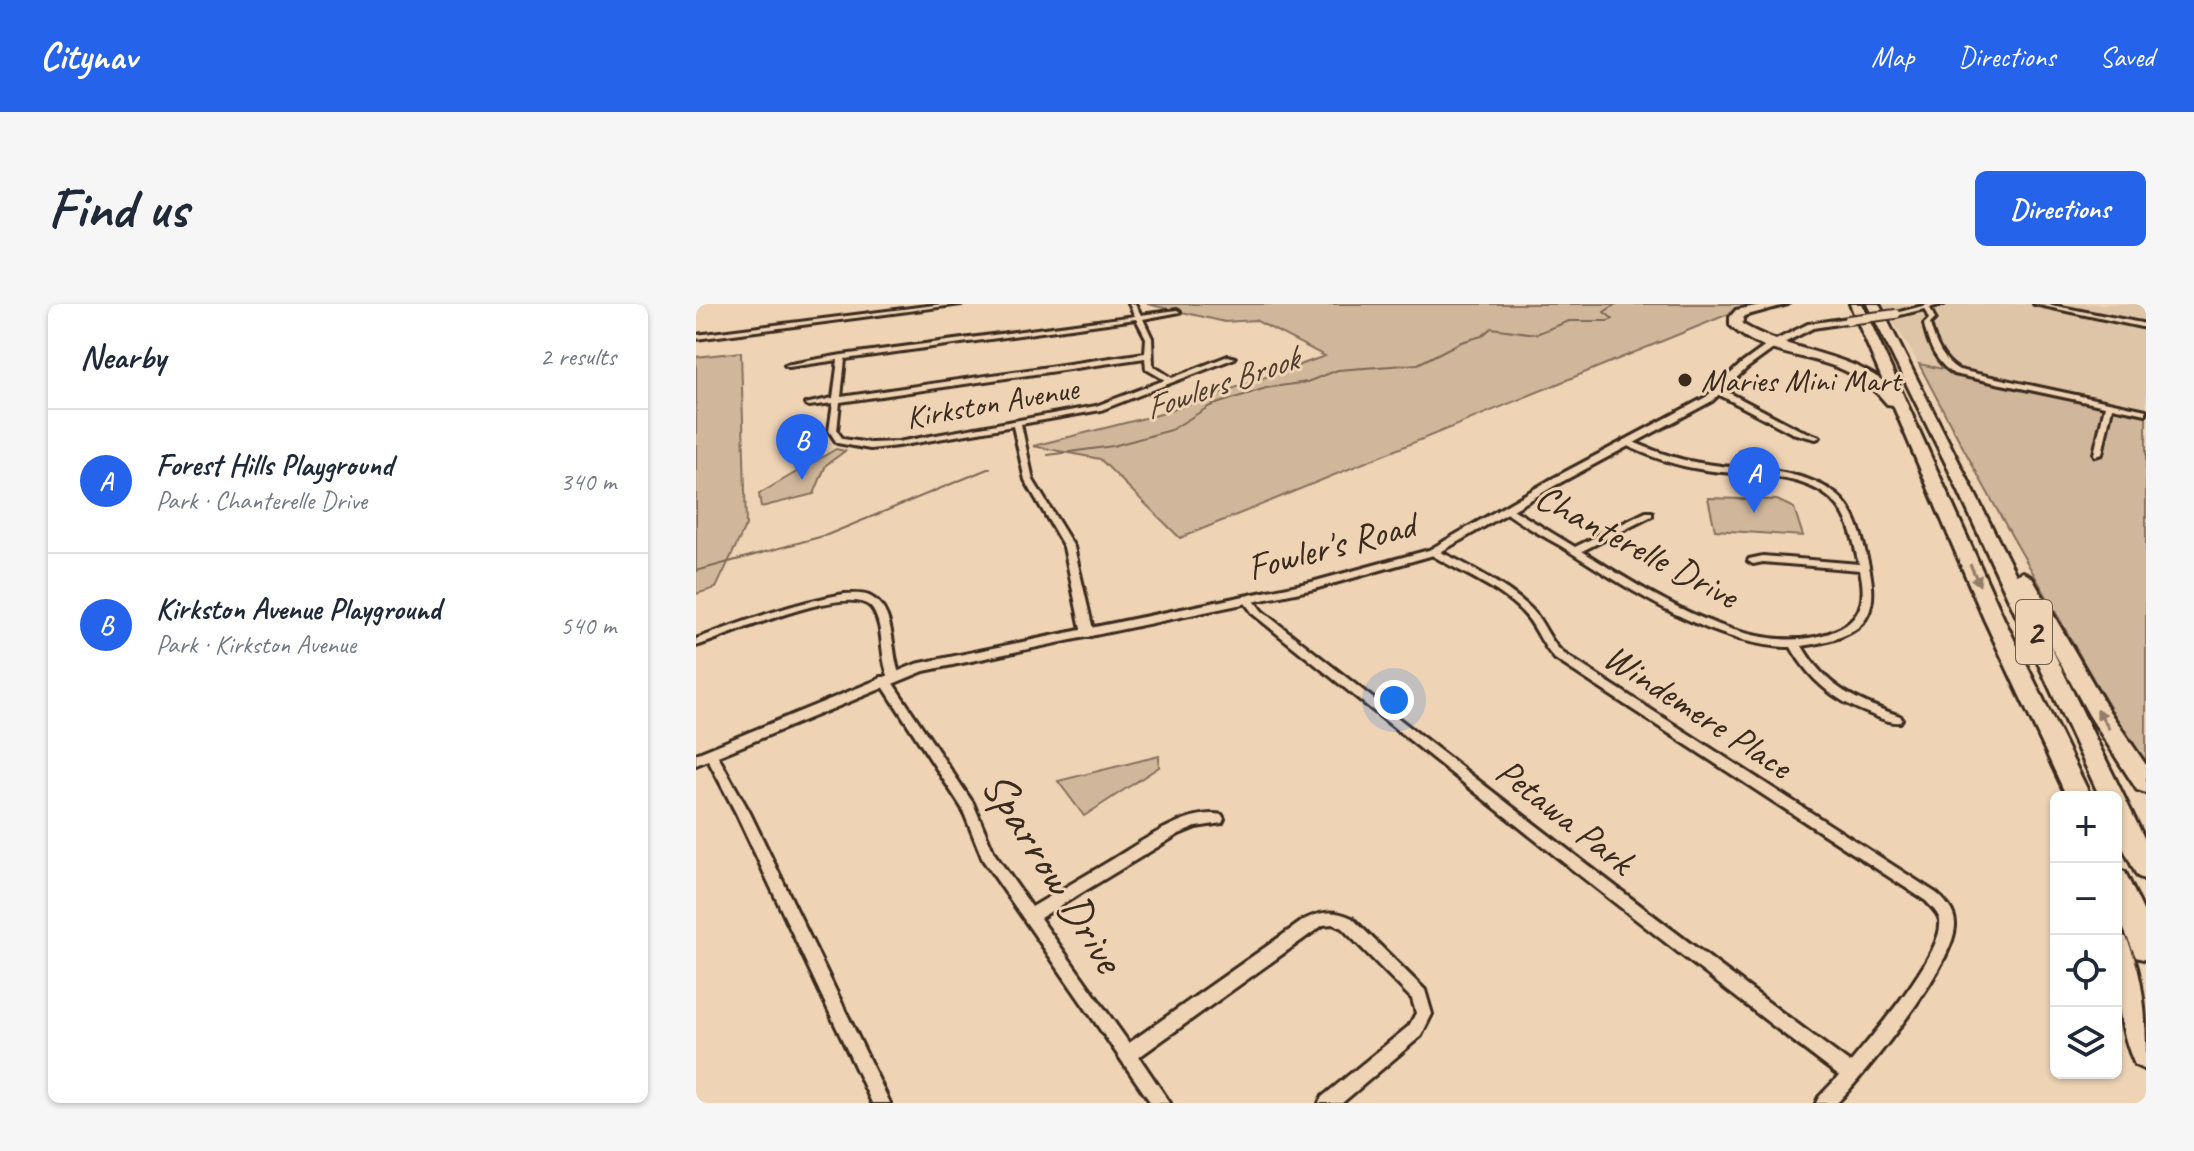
<!DOCTYPE html>
<meta charset="utf-8">
<style>
:root{--surface:#fff;--page:#f6f6f7;--text:#1f2937;--muted:#747a83;--line:#e0e1e3;--accent:#2563eb}
body{margin:0;font-family:Caveat,sans-serif;background:var(--page);color:var(--text)}
.controls{position:absolute;right:24px;bottom:24px;display:grid;overflow:hidden;border-radius:12px;box-shadow:0 2px 6px #0004}
.controls button{width:72px;height:72px;display:grid;place-items:center;padding:0;border:0;border-bottom:2px solid var(--line);background:var(--surface);color:var(--text);font:40px sans-serif}
.you{position:absolute;left:698px;top:396px;width:28px;height:28px;margin:-20px;border:6px solid #fff;border-radius:50%;background:#1a73e8;box-shadow:0 0 0 12px #1a73e833}
.badge{display:grid;place-items:center;width:52px;height:52px;border-radius:50%;background:var(--accent);color:#fff;font-size:26px;font-weight:700}
.pin{position:absolute;translate:-50% -66px;filter:drop-shadow(0 2px 4px #0008)}
.pin::after{content:'';position:absolute;top:42px;width:28px;height:24px;background:inherit;clip-path:polygon(0 0,100% 0,50% 100%)}
.list{margin:0;padding:0;list-style:none}
h2{display:flex;justify-content:space-between;align-items:center;height:104px;margin:0;padding:0 32px;font-size:34px}
h2 small{font-size:26px;font-weight:400;color:var(--muted)}
.list li{display:grid;grid-template-columns:52px 1fr auto;gap:24px;align-items:center;box-sizing:border-box;height:144px;padding:0 32px;border-top:2px solid var(--line)}
.list b{display:block;font-size:30px;white-space:nowrap}
.list p{margin:0;font-size:26px;white-space:nowrap;color:var(--muted)}
.list em{font-size:26px;font-style:normal;color:var(--muted)}
.icon{flex:none;width:44px;height:44px;fill:none;stroke:currentColor;stroke-width:2;stroke-linecap:round;stroke-linejoin:round}
.map{position:relative;flex:none;width:1450px;height:799px;overflow:hidden;border-radius:12px}
header{display:flex;align-items:center;gap:48px;box-sizing:border-box;height:112px;padding:0 40px;background:var(--accent);color:#fff}
header strong{font-size:38px}
nav{display:flex;gap:44px;margin-inline-start:auto;font-size:28px}
.intro{display:flex;align-items:center;justify-content:space-between;box-sizing:border-box;height:192px;padding:0 48px}
h1{margin:0;font-size:56px}
.button{padding:20px 36px;border-radius:12px;background:var(--accent);color:#fff;font-size:28px;font-weight:700}
main{display:flex;gap:48px;padding:0 48px}
aside{flex:1;background:var(--surface);border-radius:12px;box-shadow:0 2px 6px #0004}
.map>svg:first-child{display:block}
.built{fill:#dfc5a8}
.green{fill:#d0b79c;stroke:#86705d;stroke-width:2}
.lines{fill:none;stroke-linecap:round;stroke-linejoin:round}
.stream{stroke:#7c6755;stroke-width:2}
.minor-casing{stroke:#3b2a1e;stroke-width:6}
.tertiary-casing{stroke:#3b2a1e;stroke-width:6}
.motorway-casing{stroke:#3b2a1e;stroke-width:6}
.minor{fill:#eed3b5;fill-rule:evenodd}
.tertiary{fill:#eed3b5;fill-rule:evenodd}
.motorway{fill:#eed3b5;fill-rule:evenodd}
.tertiary-bridge-casing{stroke:#3b2a1e;stroke-width:12;stroke-linecap:butt}
.tertiary-bridge{stroke:#eed3b5;stroke-width:8}
.oneway{fill:#947e6a}
.poi-dot{fill:#3b2a1e;stroke:#eed3b5;stroke-width:3}
.labels{text-anchor:middle;dominant-baseline:central;stroke-width:6;stroke-linejoin:round;paint-order:stroke}
.far-poi-label{font-size:32px;fill:#3b2a1e;stroke:#eed3b5;text-anchor:start}
.far-street-label{font-size:32px;fill:#3b2a1e;stroke:#eed3b5}
.far-water-label{font-size:34px;font-style:italic;fill:#513e30;stroke:#eed3b5}
.shield{fill:#eed3b5;stroke:#715d4b;stroke-width:2}
.shield-label{font-size:36px;font-weight:bold;fill:#3b2a1e}
.street-label{font-size:38px;fill:#3b2a1e;stroke:#eed3b5}
.near-street-label{font-size:46px;fill:#3b2a1e;stroke:#eed3b5}
</style>
<header>
<strong>Citynav</strong>
<nav><a>Map</a><a>Directions</a><a>Saved</a></nav>
</header>
<div class="intro"><h1>Find us</h1><a class="button">Directions</a></div>
<main>
<aside>
<h2>Nearby<small>2 results</small></h2>
<ul class="list">
<li><span class="badge">A</span><div><b>Forest Hills Playground</b><p>Park · Chanterelle Drive</p></div><em>340 m</em></li>
<li><span class="badge">B</span><div><b>Kirkston Avenue Playground</b><p>Park · Kirkston Avenue</p></div><em>540 m</em></li>
</ul>
</aside>
<div class="map">
<svg width="1450" height="799" viewBox="0 0 1450 799">
<rect width="100%" height="100%" fill="#eed3b5"/>
<filter id="ink" filterUnits="userSpaceOnUse"><feTurbulence type="fractalNoise" baseFrequency=".0125" numOctaves="2"/><feDisplacementMap in="SourceGraphic" scale="16" xChannelSelector="R" yChannelSelector="G"/><feConvolveMatrix kernelMatrix="1 2 1 2 8 2 1 2 1" color-interpolation-filters="sRGB"/></filter>
<g filter="url(#ink)">
<!-- built -->
<path class="built" d="M1186,0H1450V107L1223,60Z"/>
<!-- green -->
<g class="green">
<path d="M451,0H1057L484,234L404,155L337,142L465,110L629,52L559,16L529,18Z"/>
<path d="M45,48L50,221L20,284L0,290V53Z"/>
<path d="M1223,60L1450,107V460C1412,405 1383,349 1350,291C1305,215 1264,139 1223,60Z"/>
<path d="M140,145L149,147L130,161L118,190L65,203L63,190Z"/>
<path d="M1012,194L1081,196L1098,204L1107,232L1019,226Z"/>
<path d="M463,452V463L388,512L362,477Z"/>
</g>
<g class="lines">
<!-- stream -->
<g class="stream">
<path d="M352,151L417,142L475,126L514,102L570,84L611,78L642,66L722,60L765,38L786,32L795,24L840,30L873,17H912L917,15L908,8L920,0"/>
<path d="M0,267L131,231L294,164"/>
</g>
<defs>
<g id="minor">
<path d="M247,0H265L0,35V31Z"/>
<path d="M433,0H439L445,11L481,6L484,8L447,15L456,34L457,62L476,74L532,52L539,54L405,106L325,120L337,176L378,243L398,330L392,333L386,330L368,243L329,176L317,122L202,142L174,145L141,139L133,127L137,99L113,102L109,100L137,94L142,56L93,63L89,61L146,51L439,12ZM440,15L450,34L449,49L145,93L149,55ZM449,54L450,65L469,76L400,102L202,138L174,139L147,135L141,127L144,98Z"/>
<path d="M1338,0H1350L1450,20V24Z"/>
<path d="M1231,2L1234,4L1239,15L1234,20C1239,39 1246,56 1263,66L1450,106V110L1416,103L1406,150L1399,152L1398,150L1409,102L1258,70C1240,59 1232,40 1228,20L1233,15L1228,4Z"/>
<path d="M1020,85H1026L1102,125L1124,133L1120,135L1096,129L1020,89Z"/>
<path d="M927,136H933C975,155 999,160 1045,164V148L1052,146L1053,164C1082,167 1118,172 1141,191C1158,205 1164,226 1169,246C1187,311 1174,332 1106,342C1130,384 1161,397 1204,412L1206,415L1204,418C1194,419 1184,414 1174,410C1138,396 1114,377 1095,343C1018,343 928,282 865,242C846,231 824,220 807,206L812,203L815,204L879,243L950,208H956V212L886,247C953,289 1066,364 1145,324C1169,311 1169,289 1164,266L1067,258L1057,260L1052,257L1053,255L1067,252L1163,260C1158,241 1155,218 1142,202C1111,165 1045,173 1003,165C976,161 951,151 927,140Z"/>
<path d="M737,245C763,255 820,287 838,308C849,321 854,338 867,349L1240,589C1249,596 1259,608 1259,620C1260,659 1170,769 1141,799H1120L1123,793L1143,772C945,622 752,467 558,311L547,296L548,294H556L566,307C760,460 955,612 1154,759C1175,733 1248,650 1244,617C1243,609 1235,603 1230,597L859,355C846,342 842,326 830,312C806,284 765,269 734,250V246Z"/>
<path d="M148,290C156,290 166,289 173,292C201,305 194,348 204,372L202,375H194L277,499L298,549L336,603C361,588 387,573 412,558C441,541 491,503 526,511L528,515L526,519L500,523L483,530L344,614L433,739L608,616C625,607 638,606 656,614L729,686L736,710L725,732L646,799H623L626,793L713,722L720,709L716,695L646,624L637,620L627,621L443,753L474,799H455L287,556L266,504L183,376L185,373H193C183,352 189,326 177,306C159,274 29,334 0,342V335C49,317 97,299 148,290Z"/>
<path d="M15,445L19,447L54,509L194,799H176L40,509L9,450L11,447Z"/>
</g>
<g id="tertiary">
<path d="M1234,0H1248L1200,12L1196,10Z"/>
<path d="M1152,14H1155V18L1117,24L1080,43L1051,64L1016,97L860,181L741,250L618,285L228,367L0,461V450L220,360L616,278L733,246L852,177L1010,93L1045,60L1074,39L1112,20Z"/>
</g>
<g id="motorway">
<path d="M1070,0H1092L1048,12L1046,20C1090,47 1144,47 1187,77L1154,0H1166L1308,315L1395,493H1371L1288,315L1197,101L1191,100C1144,40 1079,65 1034,21V13L1040,6Z"/>
<path d="M1171,0H1183L1320,271L1327,268L1336,274L1413,407L1450,461V489L1441,486L1393,411L1352,337L1450,538V576L1441,572L1420,529V493H1404L1252,164Z"/>
<path d="M1420,565L1429,568L1450,613V656L1440,653L1420,607Z"/>
<path d="M1420,630L1430,633C1450,676 1450,720 1450,766L1439,761C1420,719 1420,676 1420,630Z"/>
</g>
</defs>
<!-- minor casing -->
<use href="#minor" class="minor-casing"/>
<!-- tertiary casing -->
<use href="#tertiary" class="tertiary-casing"/>
<!-- motorway casing -->
<use href="#motorway" class="motorway-casing"/>
<!-- minor -->
<use href="#minor" class="minor"/>
<!-- tertiary -->
<use href="#tertiary" class="tertiary"/>
<!-- motorway -->
<use href="#motorway" class="motorway"/>
<defs>
<path id="tertiary-bridge" d="M1152,16L1200,10"/>
</defs>
<!-- tertiary-bridge casing -->
<use href="#tertiary-bridge" class="tertiary-bridge-casing"/>
<!-- tertiary-bridge -->
<use href="#tertiary-bridge" class="tertiary-bridge"/>
</g>
<!-- one-way arrows -->
<defs><path id="oneway-solid" d="M-6-.8H1V-3.2L6.5 0L1 3.2V.8H-6Z" transform="scale(2)"/></defs>
<g class="oneway">
<use href="#oneway-solid" transform="translate(1279 271) rotate(66)"/>
<use href="#oneway-solid" transform="translate(1407 415) rotate(-121)"/>
</g>
</g>
<!-- markers -->
<circle class="poi-dot" cx="989" cy="76" r="8"/>
<g class="labels">
<!-- far-poi labels -->
<g class="far-poi-label">
<text x="1005" y="76">Maries Mini Mart</text>
</g>
<!-- far-street labels -->
<g class="far-street-label">
<text transform="translate(296 99) rotate(-10)">Kirkston Avenue</text>
</g>
<!-- far-water labels -->
<g class="far-water-label">
<text transform="translate(525 79) rotate(-19)">Fowlers Brook</text>
</g>
<!-- shield labels -->
<rect class="shield" x="1320" y="296" width="36" height="64" rx="6"/>
<g class="shield-label">
<text x="1338" y="328">2</text>
</g>
<!-- street labels -->
<g class="street-label">
<text transform="translate(635 242) rotate(-15)">Fowler's Road</text>
<text transform="translate(941 242) rotate(28)">Chanterelle Drive</text>
<text transform="translate(1002 407) rotate(33)">Windemere Place</text>
<text transform="translate(869 512) rotate(38)">Petawa Park</text>
</g>
<!-- near-street labels -->
<g class="near-street-label">
<text transform="translate(357 568) rotate(58)">Sparrow Drive</text>
</g>
</g>
</svg>
<div class="controls">
<button>+</button>
<button>−</button>
<button><svg class="icon" aria-label="locate" viewBox="0 0 24 24"><circle cx="12" cy="12" r="6"/><path d="M12 2v4M12 18v4M2 12h4M18 12h4"/></svg></button>
<button><svg class="icon" aria-label="layers" viewBox="0 0 24 24"><path d="M12 4l9 5-9 5-9-5zM3 14l9 5 9-5"/></svg></button>
</div>
<div class="you"></div>
<div class="pin badge" style="left:1058px;top:209px">A</div>
<div class="pin badge" style="left:106px;top:176px">B</div>
</div>
</main>
